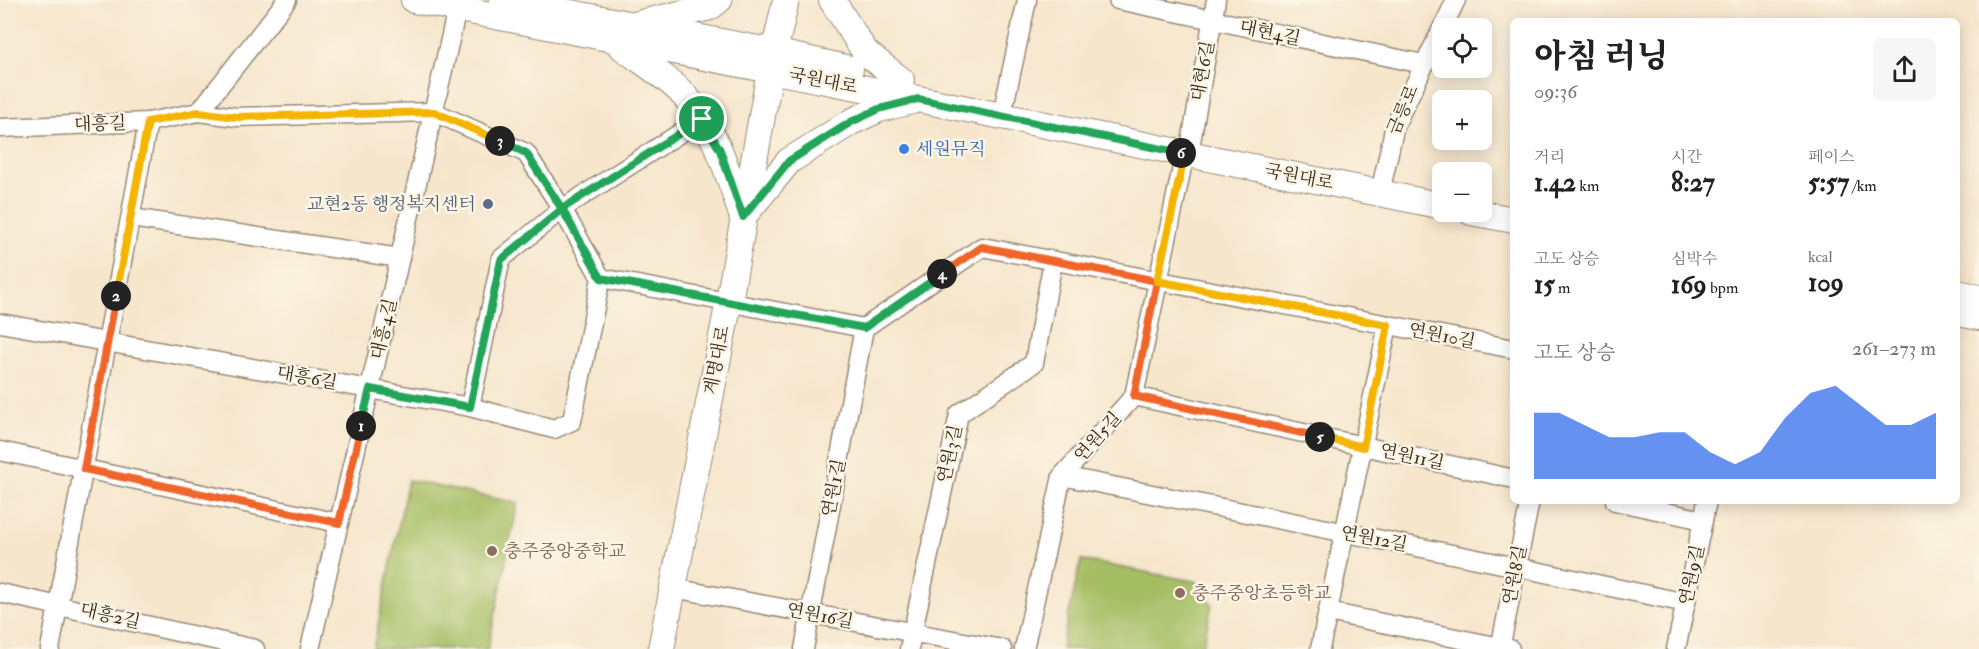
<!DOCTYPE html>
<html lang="ko">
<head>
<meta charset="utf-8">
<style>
  :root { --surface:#fff; --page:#f6f6f6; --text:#222; --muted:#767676; --accent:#2563eb }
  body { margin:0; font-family:"IM FELL Double Pica","Noto Serif KR",serif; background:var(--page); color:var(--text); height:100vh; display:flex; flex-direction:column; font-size:22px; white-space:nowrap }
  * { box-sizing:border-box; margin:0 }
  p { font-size:20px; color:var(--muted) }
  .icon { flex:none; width:33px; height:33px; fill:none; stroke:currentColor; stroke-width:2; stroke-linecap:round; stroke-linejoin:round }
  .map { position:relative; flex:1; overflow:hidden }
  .sheet { position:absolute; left:1510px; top:18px; width:450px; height:486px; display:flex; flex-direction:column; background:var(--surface); border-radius:9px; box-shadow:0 3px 15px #0003 }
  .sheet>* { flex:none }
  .buttons { position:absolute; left:1432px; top:18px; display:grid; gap:12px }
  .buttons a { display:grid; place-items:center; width:60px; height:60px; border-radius:9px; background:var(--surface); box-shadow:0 3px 15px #0003; font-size:30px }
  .pin { position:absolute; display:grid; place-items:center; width:51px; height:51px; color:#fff; margin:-26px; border:3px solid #fff; border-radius:50%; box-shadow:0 2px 6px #0007 }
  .km { position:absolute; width:30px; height:30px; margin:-15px; border-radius:50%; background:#222; color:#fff; font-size:16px; line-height:30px; text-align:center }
  .round { display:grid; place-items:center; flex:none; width:63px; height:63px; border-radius:9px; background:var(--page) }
  .overview { display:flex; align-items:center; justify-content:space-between; height:102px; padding:0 24px }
  h1 { font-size:33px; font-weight:800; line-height:45px }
  .figures { display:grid; grid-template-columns:repeat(3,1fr); gap:9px; height:102px; padding:6px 24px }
  .figures div { display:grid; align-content:center }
  .figures b { font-size:26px; font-weight:800 }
  .figures small { font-size:16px; font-weight:400 }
  .figures p { font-size:16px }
  .chart { height:168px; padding:12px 24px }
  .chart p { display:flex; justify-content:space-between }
  .chart svg { width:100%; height:108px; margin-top:6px; fill:var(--accent); opacity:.7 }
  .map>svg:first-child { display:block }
</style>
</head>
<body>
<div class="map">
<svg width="1979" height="649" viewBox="0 0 1979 649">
  <rect width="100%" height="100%" fill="#fcf5e5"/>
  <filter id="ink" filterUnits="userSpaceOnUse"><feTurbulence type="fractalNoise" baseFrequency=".0167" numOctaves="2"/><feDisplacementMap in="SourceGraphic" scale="12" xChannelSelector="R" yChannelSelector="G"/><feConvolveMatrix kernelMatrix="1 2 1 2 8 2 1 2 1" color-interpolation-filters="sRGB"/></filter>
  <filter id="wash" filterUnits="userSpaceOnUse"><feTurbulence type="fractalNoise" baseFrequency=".008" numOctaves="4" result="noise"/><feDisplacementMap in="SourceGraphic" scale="24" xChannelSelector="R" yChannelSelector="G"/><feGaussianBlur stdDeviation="1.35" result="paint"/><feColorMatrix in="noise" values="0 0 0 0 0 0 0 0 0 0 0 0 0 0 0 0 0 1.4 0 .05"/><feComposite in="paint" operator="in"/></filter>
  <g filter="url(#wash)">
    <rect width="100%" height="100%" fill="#f6e6cc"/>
    <g fill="#a5be63" stroke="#707440" stroke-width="1.5">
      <path d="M408 480 518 503 488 649H373Z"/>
      <path d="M1081 560 1198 582 1212 605 1202 649H1061Z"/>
    </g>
  </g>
  <g filter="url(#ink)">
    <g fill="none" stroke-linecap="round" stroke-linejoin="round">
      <defs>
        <g id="street">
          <path d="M1118 0 1423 64"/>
          <path d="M1005 101 1027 0"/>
          <path d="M199 112 287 0"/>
          <path d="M0 128 148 122 199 112 236 117 434 112 526 153 562 209 601 278"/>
          <path d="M1191 142 1216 0"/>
          <path d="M1380 193 1395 125 1456 0"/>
          <path d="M131 218 400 258"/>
          <path d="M601 278 864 328 982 247 1514 349"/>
          <path d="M0 323 470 407 554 429 572 421 601 278"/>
          <path d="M1134 396 1514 479"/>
          <path d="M470 407 501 259 562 209 702 119"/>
          <path d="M0 451 339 523"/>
          <path d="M1062 476 1517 567 1686 603"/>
          <path d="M1615 501 1703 520"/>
          <path d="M673 588 1002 649"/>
          <path d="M0 593 255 649"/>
          <path d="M1328 612 1510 649"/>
          <path d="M50 649 148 122"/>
          <path d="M310 649 457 9"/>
          <path d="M804 649 864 328"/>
          <path d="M909 649 959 414 1034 363 1053 261"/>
          <path d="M1024 649 1062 476 1134 396 1185 153"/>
          <path d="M1320 649 1388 325"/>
          <path d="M1500 649 1530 501"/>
          <path d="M1676 649 1707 501"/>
        </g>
        <g id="secondary">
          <path d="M414 0 918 99 1443 206"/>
          <path d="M503 0 774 52 850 69"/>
          <path d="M832 0 865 52 901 80"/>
          <path d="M642 23 710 7 719 0"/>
          <path d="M620 45C640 61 665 75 683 94 715 127 728 172 742 215"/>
          <path d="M1471 212 1514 220"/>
          <path d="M745 214 789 161 851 122 879 109 912 101"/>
          <path d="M1958 293 1979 298"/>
          <path d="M1958 313 1979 317"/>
          <path d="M661 649 729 301 770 71 786 0"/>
        </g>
      </defs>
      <use href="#street" stroke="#988875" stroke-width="21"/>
      <use href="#secondary" stroke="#988875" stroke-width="28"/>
      <use href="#street" stroke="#fff" stroke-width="18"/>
      <use href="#secondary" stroke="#fff" stroke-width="26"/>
    </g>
  </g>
  <g fill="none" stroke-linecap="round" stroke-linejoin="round" filter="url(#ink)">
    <defs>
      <path id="split-1" d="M361 426 370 389 470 407 501 260 562 209 702 119"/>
      <path id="split-2" d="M116 296 84 469 339 523 361 426"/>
      <path id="split-3" d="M116 296 148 122 199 112 236 117 434 112 500 141"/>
      <path id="split-4" d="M500 141 526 153 562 209 601 278 864 328 942 274"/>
      <path id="split-5" d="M942 274 982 247 1157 281 1134 396 1320 437"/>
      <path id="split-6" d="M1181 153H1185L1157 281 1388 325 1363 447 1320 437"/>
      <path id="split-7" d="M702 119 720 150 743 217 789 161 851 122 879 109 918 99 1181 153"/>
    </defs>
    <use href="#split-1" stroke="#fff" stroke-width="12"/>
    <use href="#split-2" stroke="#fff" stroke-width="12"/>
    <use href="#split-3" stroke="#fff" stroke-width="12"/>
    <use href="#split-4" stroke="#fff" stroke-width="12"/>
    <use href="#split-5" stroke="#fff" stroke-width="12"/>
    <use href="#split-6" stroke="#fff" stroke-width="12"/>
    <use href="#split-7" stroke="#fff" stroke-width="12"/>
    <use href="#split-1" stroke="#22a559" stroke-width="8"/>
    <use href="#split-2" stroke="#f0652b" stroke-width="8"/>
    <use href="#split-3" stroke="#f5b400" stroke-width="8"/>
    <use href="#split-4" stroke="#22a559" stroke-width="8"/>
    <use href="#split-5" stroke="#f0652b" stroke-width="8"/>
    <use href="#split-6" stroke="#f5b400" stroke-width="8"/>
    <use href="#split-7" stroke="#22a559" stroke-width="8"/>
  </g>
  <circle fill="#3f7fe0" stroke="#fcf5e5" stroke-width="2" cx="904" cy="149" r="6"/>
  <circle fill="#5c6f8a" stroke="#fcf5e5" stroke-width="2" cx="488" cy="204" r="6"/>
  <g fill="#8d6e63" stroke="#fcf5e5" stroke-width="2">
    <circle cx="492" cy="551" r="6"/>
    <circle cx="1180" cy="593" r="6"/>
  </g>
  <g text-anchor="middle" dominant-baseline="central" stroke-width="5" stroke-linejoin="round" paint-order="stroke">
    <g font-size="18" fill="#3b2a1e" stroke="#fcf5e5">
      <text transform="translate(1270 33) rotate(12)">대현4길</text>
      <text transform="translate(1203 71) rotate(-80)">대현6길</text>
      <text transform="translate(823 81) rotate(11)">국원대로</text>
      <text transform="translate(1403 110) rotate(-67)">금릉로</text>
      <text transform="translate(100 124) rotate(-2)">대흥길</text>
      <text transform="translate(1299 177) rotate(11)">국원대로</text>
      <text transform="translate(384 329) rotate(-77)">대흥4길</text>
      <text transform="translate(1442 336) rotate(11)">연원10길</text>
      <text transform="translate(717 360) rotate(-79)">계명대로</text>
      <text transform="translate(307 378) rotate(10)">대흥6길</text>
      <text transform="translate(1098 437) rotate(-48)">연원5길</text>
      <text transform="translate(950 454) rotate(-78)">연원3길</text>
      <text transform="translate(1412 457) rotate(12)">연원11길</text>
      <text transform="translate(834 488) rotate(-79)">연원1길</text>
      <text transform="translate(1374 539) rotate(11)">연원12길</text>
      <text transform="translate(1515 575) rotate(-79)">연원8길</text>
      <text transform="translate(1692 575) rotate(-78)">연원9길</text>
      <text transform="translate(110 616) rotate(13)">대흥2길</text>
      <text transform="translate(820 616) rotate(11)">연원16길</text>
    </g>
    <g font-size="18" fill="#366cbe" stroke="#fcf5e5" text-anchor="start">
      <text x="916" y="149">세원뮤직</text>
    </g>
    <g font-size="18" fill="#4e5e75" stroke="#fcf5e5" text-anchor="end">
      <text x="476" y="204">교현2동 행정복지센터</text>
    </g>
    <g font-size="18" fill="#785e54" stroke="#fcf5e5" text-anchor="start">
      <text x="504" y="551">충주중앙중학교</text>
      <text x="1192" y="593">충주중앙초등학교</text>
    </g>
  </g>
</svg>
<div class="buttons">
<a><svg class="icon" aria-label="locate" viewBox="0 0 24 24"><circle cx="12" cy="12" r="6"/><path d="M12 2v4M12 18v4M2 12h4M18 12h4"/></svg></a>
<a>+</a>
<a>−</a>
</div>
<div class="pin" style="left:702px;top:119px;background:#1e9e55"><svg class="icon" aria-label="arrive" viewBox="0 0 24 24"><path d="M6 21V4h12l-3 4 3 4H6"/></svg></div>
<b class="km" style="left:361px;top:426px">1</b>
<b class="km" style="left:116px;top:296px">2</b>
<b class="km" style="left:500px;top:141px">3</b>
<b class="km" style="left:942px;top:274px">4</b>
<b class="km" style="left:1320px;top:437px">5</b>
<b class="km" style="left:1181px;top:153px">6</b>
<section class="sheet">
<div class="overview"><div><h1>아침 러닝</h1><p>09:36</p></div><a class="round"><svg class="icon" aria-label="share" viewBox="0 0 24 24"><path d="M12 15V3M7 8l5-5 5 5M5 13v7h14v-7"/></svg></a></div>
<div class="figures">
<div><p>거리</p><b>1.42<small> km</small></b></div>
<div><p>시간</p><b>8:27</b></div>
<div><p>페이스</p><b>5:57<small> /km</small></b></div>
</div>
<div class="figures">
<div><p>고도 상승</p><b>15<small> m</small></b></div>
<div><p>심박수</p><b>169<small> bpm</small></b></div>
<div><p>kcal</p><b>109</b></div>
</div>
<div class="chart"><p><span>고도 상승</span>261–273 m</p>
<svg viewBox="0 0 160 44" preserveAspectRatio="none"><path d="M0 44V17L10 17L20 22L30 27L40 27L50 25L60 25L70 33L80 38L90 33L100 19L110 9L120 6L130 14L140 22L150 22L160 17V44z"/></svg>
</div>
</section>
</div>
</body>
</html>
